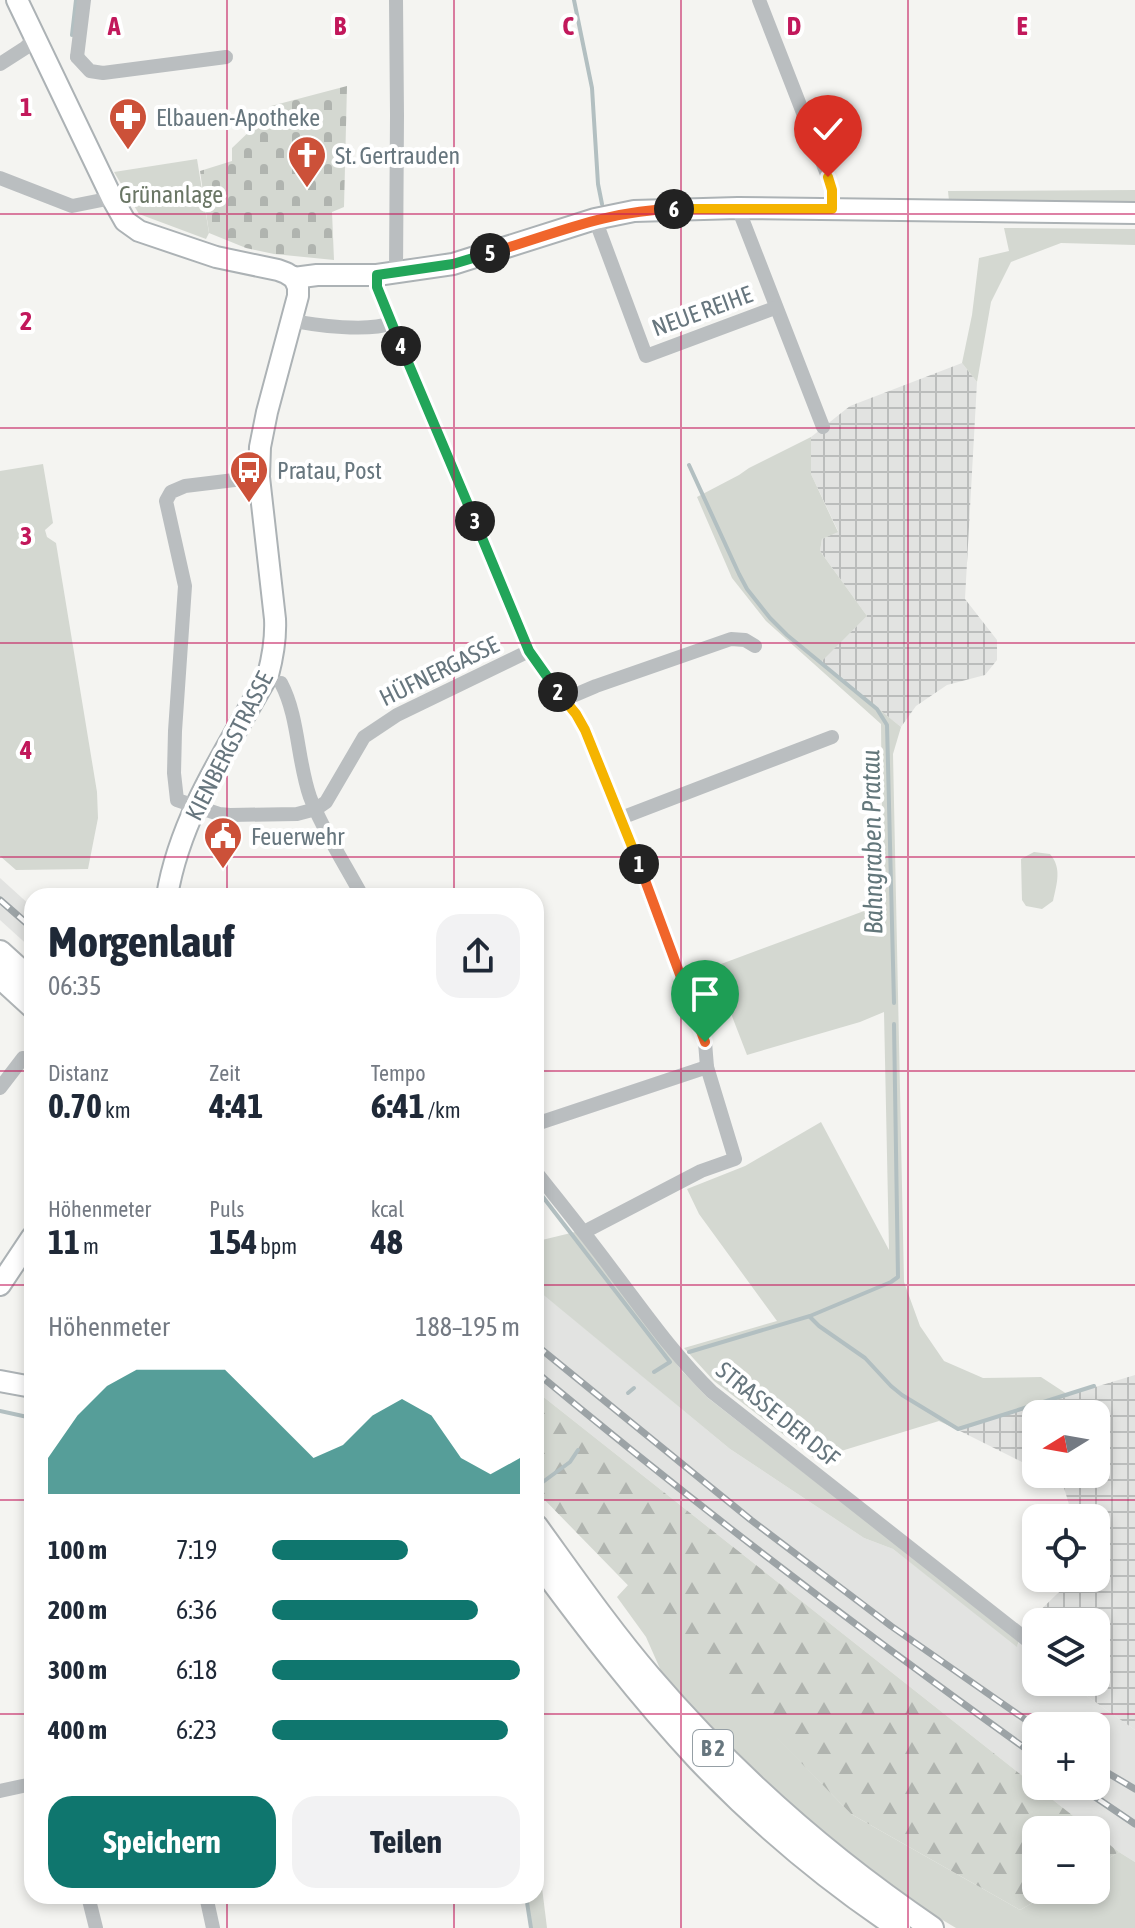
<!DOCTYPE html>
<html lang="de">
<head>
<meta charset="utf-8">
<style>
  :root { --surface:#fff; --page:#f2f2f3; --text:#1f2937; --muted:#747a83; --accent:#0f766e }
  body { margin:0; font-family:"Asap Condensed",sans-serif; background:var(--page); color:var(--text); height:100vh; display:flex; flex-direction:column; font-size:30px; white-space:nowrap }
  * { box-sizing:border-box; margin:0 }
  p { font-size:26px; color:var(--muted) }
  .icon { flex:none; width:44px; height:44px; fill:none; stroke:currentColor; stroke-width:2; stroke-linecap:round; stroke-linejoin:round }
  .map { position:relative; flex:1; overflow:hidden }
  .drawer { position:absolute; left:24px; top:888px; width:520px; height:1016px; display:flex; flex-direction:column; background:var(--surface); border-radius:24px; box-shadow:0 4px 12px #0003 }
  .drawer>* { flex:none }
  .needle { width:52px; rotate:259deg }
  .tools { position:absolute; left:1022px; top:1400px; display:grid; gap:16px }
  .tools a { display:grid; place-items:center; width:88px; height:88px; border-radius:16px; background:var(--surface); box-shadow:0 4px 12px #0003; font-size:40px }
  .pin { position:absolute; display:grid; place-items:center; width:68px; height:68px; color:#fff; margin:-82px -34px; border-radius:50% 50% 50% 0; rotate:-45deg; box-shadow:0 0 8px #0007 }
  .pin .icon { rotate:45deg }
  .km { position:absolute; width:40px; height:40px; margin:-20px; border-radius:50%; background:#222; color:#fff; font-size:22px; line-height:40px; text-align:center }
  .round { display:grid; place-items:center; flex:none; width:84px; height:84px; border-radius:24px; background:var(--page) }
  .overview { display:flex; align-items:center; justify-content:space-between; height:136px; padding:0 24px }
  h1 { font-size:44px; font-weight:700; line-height:60px }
  .stats { display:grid; grid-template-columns:repeat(3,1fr); gap:12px; height:136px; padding:8px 24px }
  .stats div { display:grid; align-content:center }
  .stats b { font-size:34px; font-weight:700 }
  .stats small { font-size:22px; font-weight:400 }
  .stats p { font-size:22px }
  .chart { height:224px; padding:16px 24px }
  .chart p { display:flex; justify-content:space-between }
  .chart svg { width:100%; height:144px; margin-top:8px; fill:var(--accent); opacity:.7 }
  .primary-button { display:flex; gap:16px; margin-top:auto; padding:16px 24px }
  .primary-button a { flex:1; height:92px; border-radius:24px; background:var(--accent); color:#fff; font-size:32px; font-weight:700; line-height:92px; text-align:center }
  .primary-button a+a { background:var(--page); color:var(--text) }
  ul { padding:0 24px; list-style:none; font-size:26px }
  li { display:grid; grid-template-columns:128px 96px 1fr; align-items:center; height:60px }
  li i { height:20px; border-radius:10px; background:var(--accent) }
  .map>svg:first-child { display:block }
</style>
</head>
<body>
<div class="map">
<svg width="1135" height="1928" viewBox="0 0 1135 1928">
  <defs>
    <pattern id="industrial-grid" width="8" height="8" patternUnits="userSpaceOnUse" patternTransform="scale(2)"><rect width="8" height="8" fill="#e2e3e1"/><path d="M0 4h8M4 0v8" fill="none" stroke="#bbbdbc"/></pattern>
    <pattern id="forest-firs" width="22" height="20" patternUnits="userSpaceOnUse" patternTransform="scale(2)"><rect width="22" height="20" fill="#d4d8d1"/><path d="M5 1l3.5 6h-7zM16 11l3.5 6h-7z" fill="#b0b4af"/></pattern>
    <pattern id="cemetery-stones" width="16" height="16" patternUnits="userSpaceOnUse" patternTransform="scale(2)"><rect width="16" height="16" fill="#d4d8d1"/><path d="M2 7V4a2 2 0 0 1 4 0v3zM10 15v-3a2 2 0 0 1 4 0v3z" fill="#b0b4af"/></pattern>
  </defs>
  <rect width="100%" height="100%" fill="#f4f4f1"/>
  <g fill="#e2e3e1" fill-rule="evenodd">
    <path d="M0 878 32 907V949L0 920Z"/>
    <path d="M536 1288 730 1449 864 1538 893 1549 1036 1660V1682H1067L1135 1730V1862L1119 1852 1096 1834V1830H1091L536 1391ZM1036 1726H1096V1786H1036Z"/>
  </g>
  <g fill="url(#industrial-grid)">
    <path d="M962 363 977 382 965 599 997 640V660L985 675 947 685 916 706 901 727 820 662 867 616 820 551 822 539 838 531 811 474V437L850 406Z"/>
    <path d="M1135 1375V1730L1067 1682H1096V1622H1036V1660L1017 1647 1025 1625 1057 1594 1076 1578H1096V1518H1073L1062 1481 1047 1474H1096V1414H1036V1469L956 1429Z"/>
  </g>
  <g fill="#d4d8d1">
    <path d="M197 159 209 233 206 239 139 214 114 172Z"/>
    <path d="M1135 190V206L949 201 948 191Z"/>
    <path d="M1004 228 1135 229V245L1061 243 1011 262 991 302 977 382 962 363 972 315 979 258 1009 251Z"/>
    <path d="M811 437V474L838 532 822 539 820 551 867 616 821 662 901 727 893 754 904 1282 920 1326 944 1361 983 1378 1041 1377 1070 1396 956 1429 939 1421 815 1459 714 1381 684 1348 777 1321 699 1214 687 1189 745 1166 821 1122 889 1250 884 1012 860 1022 747 1055 713 967 883 904 881 724 766 621 732 578 697 497 739 475 749 468Z"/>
    <path d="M43 464 53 523 45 530 47 537 56 543 97 792 98 818 88 869 16 870 0 856V471Z"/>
    <path d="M1034 852 1050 854C1062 868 1057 883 1053 901L1042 909 1026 906 1022 900 1021 859Z"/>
    <path d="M575 1232 682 1371 708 1398 1019 1640 1017 1647 893 1549 864 1538 730 1449 540 1292 536 1288V1244L542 1240Z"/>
    <path d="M629 1584 851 1814 1020 1910 1055 1890H1096V1866L1119 1852 1135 1862V1928H956L914 1903 814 1829 758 1780 665 1680 646 1637 617 1597Z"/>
    <path d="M536 1839 547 1928H530L526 1896H536Z"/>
  </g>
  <g fill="url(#forest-firs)">
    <path d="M536 1391 1091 1830H1036V1890H1055L1020 1910 851 1814 536 1491Z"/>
    <path d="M1096 1834 1119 1852 1096 1866Z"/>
  </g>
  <path fill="url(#cemetery-stones)" d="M347 86 344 207 332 212 334 260 274 254 246 248 209 233 200 171 232 161V148L254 127 271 106Z"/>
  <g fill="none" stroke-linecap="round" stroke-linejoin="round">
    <g stroke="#b2bfc1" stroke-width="4">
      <path d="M574 0 592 88 598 184 602 204"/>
      <path d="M72 35 76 0"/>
      <path d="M689 465 739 574 747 589 770 618 787 635 877 709 887 725 894 1003"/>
      <path d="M536 1188 670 1362 654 1372"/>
      <path d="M810 1317 819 1326 865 1358 891 1386 902 1395 958 1429 1094 1386"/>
      <path d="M689 1352 810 1316 891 1282 898 1277 894 1024"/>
      <path d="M628 1393 634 1388"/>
      <path d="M0 1411 32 1418"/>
      <path d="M536 1487 570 1462 578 1450"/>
      <path d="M526 1896 531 1928"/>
    </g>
    <defs>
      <g id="secondary">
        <path d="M17 0 112 198 125 221 139 231 216 257 278 270 286 273 294 278 317 275H377L453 264 595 219 634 211 738 208 1135 213"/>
        <path d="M167 896C180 816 229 745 268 675 273 656 276 639 275 619L259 477 260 447 267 412 298 296V287L294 278"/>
        <path d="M0 1285 32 1237"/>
        <path d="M0 1381 32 1387"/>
      </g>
      <g id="primary">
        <path d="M0 952 32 981"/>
        <path d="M0 977 32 1006"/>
        <path d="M536 1526C573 1577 609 1629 650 1677 733 1774 827 1857 932 1928"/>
        <path d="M536 1559C587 1628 639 1696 698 1759 758 1822 827 1880 899 1928"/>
      </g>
    </defs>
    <use href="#secondary" stroke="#acb2b5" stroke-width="24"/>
    <use href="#primary" stroke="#aeb3b5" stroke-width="26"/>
    <g stroke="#babec0" stroke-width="14">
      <path d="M396 0 397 115 396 273"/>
      <path d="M759 0 830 182 832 190V209"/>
      <path d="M77 57 90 71 103 73 226 57"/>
      <path d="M77 57 84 0"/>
      <path d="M0 64 25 48 35 38"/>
      <path d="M0 178 72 206 112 198"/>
      <path d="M738 208 823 427"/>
      <path d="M595 219 646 356 775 308"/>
      <path d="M377 275V287L381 297 529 651 552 685 576 714 585 730 621 818 705 1042 707 1067 735 1159 701 1171 584 1232"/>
      <path d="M291 320C315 326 370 332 391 323"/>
      <path d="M259 477 185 486 171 492 166 501 185 586 175 731 174 773 177 800 219 814 230 815 297 814 316 809 326 802 364 737 397 715 529 651"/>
      <path d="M281 683C299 717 297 760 310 797 322 829 346 866 362 896"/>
      <path d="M563 700 596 686 731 639 745 640 755 646"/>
      <path d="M621 818 832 737"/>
      <path d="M0 1088 23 1058"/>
      <path d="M536 1124 707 1067"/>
      <path d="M536 1172C562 1205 588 1237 613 1271 645 1313 674 1355 712 1392L1036 1647"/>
      <path d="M0 1791 32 1784"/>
      <path d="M88 1896 96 1928"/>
      <path d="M206 1896 213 1928"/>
    </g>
    <use href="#secondary" stroke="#fff" stroke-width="20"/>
    <use href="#primary" stroke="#fff" stroke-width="22"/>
    <defs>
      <g id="rail">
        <path d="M0 900 32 928"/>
        <path d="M536 1345 751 1520 891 1626 1036 1727"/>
        <path d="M536 1372C698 1507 865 1634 1036 1756"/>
        <path d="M1096 1766 1135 1789"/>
        <path d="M1079 1786 1135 1824"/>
      </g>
    </defs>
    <use href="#rail" stroke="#9ca3a6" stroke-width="7"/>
    <use href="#rail" stroke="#fff" stroke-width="4" stroke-dasharray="12" stroke-linecap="butt"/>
  </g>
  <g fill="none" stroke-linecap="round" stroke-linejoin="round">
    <defs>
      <path id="split-1" d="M639 864 705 1042"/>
      <path id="split-2" d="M558 692 576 714 585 730 639 864"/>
      <path id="split-3" d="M475 521 529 651 558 692"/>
      <path id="split-4" d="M401 346 475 521"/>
      <path id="split-5" d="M401 346 377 287V275L453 264 490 253"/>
      <path id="split-6" d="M490 253C552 235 608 210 674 209"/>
      <path id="split-7" d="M674 209H832V190L828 177"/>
    </defs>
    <use href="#split-1" stroke="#fff" stroke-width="16"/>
    <use href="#split-2" stroke="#fff" stroke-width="16"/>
    <use href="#split-3" stroke="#fff" stroke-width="16"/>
    <use href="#split-4" stroke="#fff" stroke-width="16"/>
    <use href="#split-5" stroke="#fff" stroke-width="16"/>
    <use href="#split-6" stroke="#fff" stroke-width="16"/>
    <use href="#split-7" stroke="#fff" stroke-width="16"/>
    <use href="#split-1" stroke="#f0652b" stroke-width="10"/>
    <use href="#split-2" stroke="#f5b400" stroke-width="10"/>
    <use href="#split-3" stroke="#22a559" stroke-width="10"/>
    <use href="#split-4" stroke="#22a559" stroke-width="10"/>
    <use href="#split-5" stroke="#22a559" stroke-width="10"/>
    <use href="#split-6" stroke="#f0652b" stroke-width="10"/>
    <use href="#split-7" stroke="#f5b400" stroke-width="10"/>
  </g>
  <path fill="none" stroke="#c2185b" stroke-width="2" stroke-opacity="0.55" d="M227 0V896M454 0V896M681 0V1928M908 0V1928M0 214H1135M0 428H1135M0 643H1135M0 857H1135M0 1071H32M536 1071H1135M0 1285H32M536 1285H1135M0 1500H32M536 1500H1135M0 1714H32M536 1714H1135M227 1896V1928M454 1896V1928"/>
  <defs>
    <symbol id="pharmacy-pin" viewBox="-11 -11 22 30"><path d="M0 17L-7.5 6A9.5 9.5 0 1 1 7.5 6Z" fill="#cc5139" stroke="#fff"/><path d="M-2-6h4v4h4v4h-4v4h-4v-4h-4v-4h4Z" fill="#fff"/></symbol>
    <symbol id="church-pin" viewBox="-11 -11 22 30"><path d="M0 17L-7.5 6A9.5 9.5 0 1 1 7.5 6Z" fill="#cc5139" stroke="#fff"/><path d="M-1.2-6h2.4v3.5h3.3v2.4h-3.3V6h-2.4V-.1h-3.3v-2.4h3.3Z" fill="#fff"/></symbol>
    <symbol id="bus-pin" viewBox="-11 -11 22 30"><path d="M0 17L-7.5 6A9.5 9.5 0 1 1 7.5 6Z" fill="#cc5139" stroke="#fff"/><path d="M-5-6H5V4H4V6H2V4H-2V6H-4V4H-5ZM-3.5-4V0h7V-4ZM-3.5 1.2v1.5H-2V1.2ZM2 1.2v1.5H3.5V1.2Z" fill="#fff"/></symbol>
    <symbol id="civic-pin" viewBox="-11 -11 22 30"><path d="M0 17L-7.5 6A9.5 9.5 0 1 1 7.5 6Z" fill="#cc5139" stroke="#fff"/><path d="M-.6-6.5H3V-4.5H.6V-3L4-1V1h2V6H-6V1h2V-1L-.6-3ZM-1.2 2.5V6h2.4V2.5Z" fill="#fff"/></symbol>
  </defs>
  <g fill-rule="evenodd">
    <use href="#pharmacy-pin" x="106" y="95" width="44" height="60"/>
    <use href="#church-pin" x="285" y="133" width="44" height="60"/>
    <use href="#bus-pin" x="227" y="448" width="44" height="60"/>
    <use href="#civic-pin" x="201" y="814" width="44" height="60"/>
  </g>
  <g text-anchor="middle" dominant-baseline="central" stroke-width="8" stroke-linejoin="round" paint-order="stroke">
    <rect fill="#fff" stroke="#959fa5" stroke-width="2" x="693" y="1730" width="40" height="36" rx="6"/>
    <g font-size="22" font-weight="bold" fill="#67767e">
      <text x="713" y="1748">B 2</text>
    </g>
    <g font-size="24" fill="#67767e" stroke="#fff" text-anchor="start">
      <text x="156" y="117">Elbauen-Apotheke</text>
      <text x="335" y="155">St. Gertrauden</text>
      <text x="277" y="470">Pratau, Post</text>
      <text x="251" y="836">Feuerwehr</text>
    </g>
    <g font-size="24" fill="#6a7665" stroke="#fff">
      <text x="171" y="194">Grünanlage</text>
    </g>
    <g font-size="24" fill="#67767e" stroke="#fff">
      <text transform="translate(702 311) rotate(-20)">NEUE REIHE</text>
      <text transform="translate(439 671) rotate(-26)">HÜFNERGASSE</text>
      <text transform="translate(229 746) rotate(-63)">KIENBERGSTRASSE</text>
      <text transform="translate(778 1414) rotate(39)">STRASSE DER DSF</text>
    </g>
    <g font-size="26" font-style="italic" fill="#63777b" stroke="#fff">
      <text transform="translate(872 842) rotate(-91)">Bahngraben Pratau</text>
    </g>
  </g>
  <g font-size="26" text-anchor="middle" font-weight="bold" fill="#c2185b" stroke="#fff" stroke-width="8" stroke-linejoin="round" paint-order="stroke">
    <text x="114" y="35">A</text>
    <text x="340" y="35">B</text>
    <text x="568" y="35">C</text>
    <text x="794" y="35">D</text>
    <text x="1022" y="35">E</text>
    <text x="26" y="116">1</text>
    <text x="26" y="330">2</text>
    <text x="26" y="545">3</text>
    <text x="26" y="759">4</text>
  </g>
</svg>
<div class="tools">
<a><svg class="needle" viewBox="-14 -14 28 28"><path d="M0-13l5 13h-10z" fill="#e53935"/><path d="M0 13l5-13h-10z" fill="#747a83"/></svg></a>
<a><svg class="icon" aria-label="locate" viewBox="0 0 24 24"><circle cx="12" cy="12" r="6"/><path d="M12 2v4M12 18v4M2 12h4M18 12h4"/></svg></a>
<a><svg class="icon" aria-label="layers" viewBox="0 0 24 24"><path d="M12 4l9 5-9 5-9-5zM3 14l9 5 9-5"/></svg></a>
<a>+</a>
<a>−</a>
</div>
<div class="pin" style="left:705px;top:1042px;background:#1e9e55"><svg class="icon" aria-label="arrive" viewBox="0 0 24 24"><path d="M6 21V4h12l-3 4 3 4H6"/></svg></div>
<div class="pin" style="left:828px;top:177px;background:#d93025"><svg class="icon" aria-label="check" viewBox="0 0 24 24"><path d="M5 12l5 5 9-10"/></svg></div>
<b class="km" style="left:639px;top:864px">1</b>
<b class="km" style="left:558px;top:692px">2</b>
<b class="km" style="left:475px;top:521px">3</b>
<b class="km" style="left:401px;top:346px">4</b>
<b class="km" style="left:490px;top:253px">5</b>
<b class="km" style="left:674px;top:209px">6</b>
<section class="drawer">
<div class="overview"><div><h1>Morgenlauf</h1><p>06:35</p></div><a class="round"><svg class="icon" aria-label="share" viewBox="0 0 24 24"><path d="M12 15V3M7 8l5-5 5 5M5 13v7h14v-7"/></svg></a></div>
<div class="stats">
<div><p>Distanz</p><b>0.70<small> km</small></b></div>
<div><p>Zeit</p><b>4:41</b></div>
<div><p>Tempo</p><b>6:41<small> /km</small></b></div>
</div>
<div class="stats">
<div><p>Höhenmeter</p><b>11<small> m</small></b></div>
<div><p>Puls</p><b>154<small> bpm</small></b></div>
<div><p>kcal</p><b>48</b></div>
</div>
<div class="chart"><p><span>Höhenmeter</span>188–195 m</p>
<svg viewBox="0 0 160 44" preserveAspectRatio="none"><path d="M0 44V33L10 20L20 11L30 6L40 6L50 6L60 6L70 15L80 24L90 33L100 29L110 20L120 15L130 20L140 33L150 38L160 33V44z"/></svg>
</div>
<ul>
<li><b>100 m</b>7:19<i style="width:55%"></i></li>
<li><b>200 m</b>6:36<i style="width:83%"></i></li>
<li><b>300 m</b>6:18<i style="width:100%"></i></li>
<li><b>400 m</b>6:23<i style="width:95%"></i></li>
</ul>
<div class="primary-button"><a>Speichern</a><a>Teilen</a></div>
</section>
</div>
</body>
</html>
